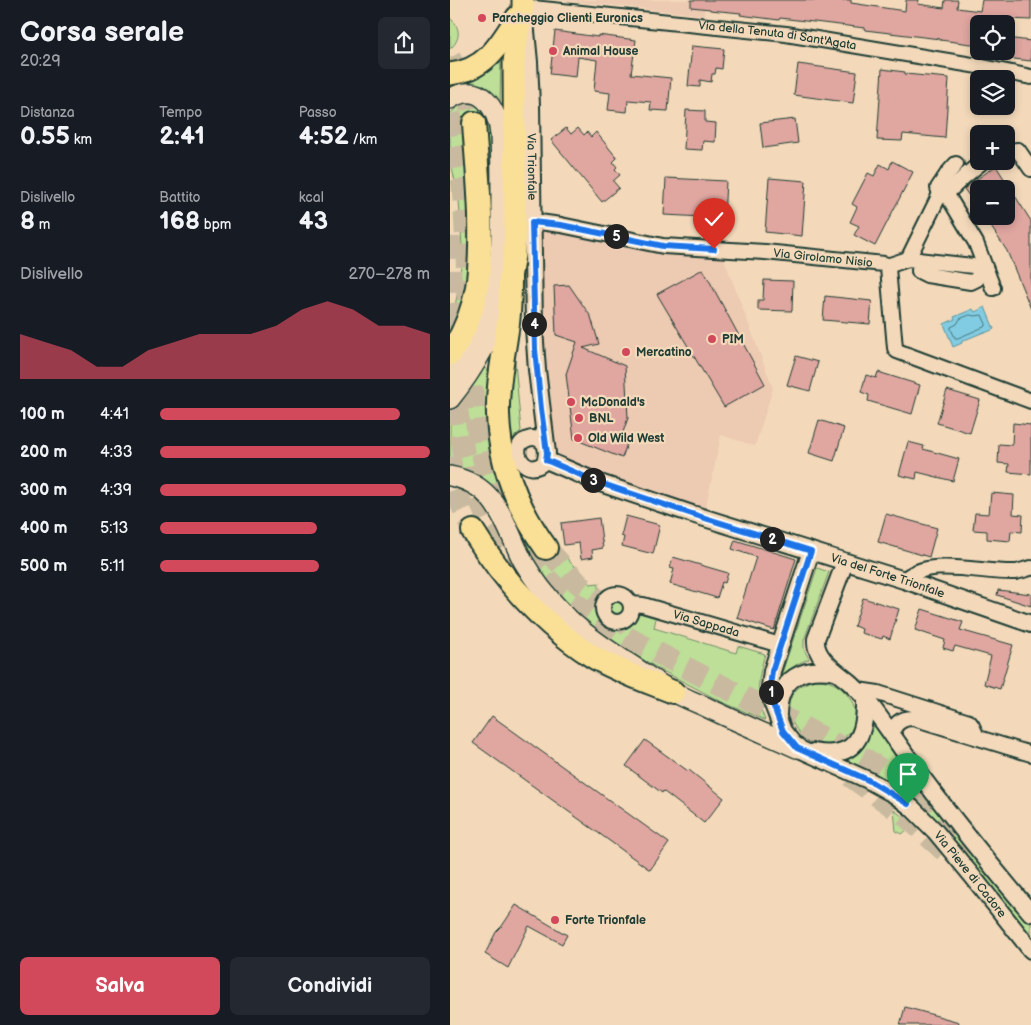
<!DOCTYPE html>
<html lang="it">
<head>
<meta charset="utf-8">
<style>
  :root { --surface:#171b24; --page:#242831; --text:#f1f3f6; --muted:#9ea1a6; --accent:#d1495b }
  body { margin:0; font-family:"Balsamiq Sans",sans-serif; background:var(--page); color:var(--text); height:100vh; display:flex; flex-direction:column; font-size:19px; white-space:nowrap }
  * { box-sizing:border-box; margin:0 }
  p { font-size:16px; color:var(--muted) }
  .icon { flex:none; width:28px; height:28px; fill:none; stroke:currentColor; stroke-width:2; stroke-linecap:round; stroke-linejoin:round }
  .map { position:relative; flex:1; overflow:hidden }
  .panel { display:flex; flex-direction:column; background:var(--surface); width:450px }
  .panel>* { flex:none }
  .tools { position:absolute; left:520px; top:15px; display:grid; gap:10px }
  .tools a { display:grid; place-items:center; width:45px; height:45px; border-radius:8px; background:var(--surface); box-shadow:0 2px 8px #0003; font-size:25px }
  .pin { position:absolute; display:grid; place-items:center; width:42px; height:42px; color:#fff; margin:-51px -21px; border-radius:50% 50% 50% 0; rotate:-45deg; box-shadow:0 0 5px #0007 }
  .pin .icon { rotate:45deg }
  .km { position:absolute; width:25px; height:25px; margin:-12px; border-radius:50%; background:#222; color:#fff; font-size:14px; line-height:25px; text-align:center }
  .round { display:grid; place-items:center; flex:none; width:52px; height:52px; border-radius:8px; background:var(--page) }
  .headline { display:flex; align-items:center; justify-content:space-between; height:85px; padding:0 20px }
  h1 { font-size:28px; font-weight:800; line-height:38px }
  .metrics { display:grid; grid-template-columns:repeat(3,1fr); gap:8px; height:85px; padding:5px 20px }
  .metrics div { display:grid; align-content:center }
  .metrics b { font-size:25px; font-weight:800 }
  .metrics small { font-size:14px; font-weight:400 }
  .metrics p { font-size:14px }
  .chart { height:140px; padding:10px 20px }
  .chart p { display:flex; justify-content:space-between }
  .chart svg { width:100%; height:90px; margin-top:5px; fill:var(--accent); opacity:.7 }
  .action { display:flex; gap:10px; margin-top:auto; padding:10px 20px }
  .action a { flex:1; height:58px; border-radius:8px; background:var(--accent); color:#fff; font-size:20px; font-weight:800; line-height:58px; text-align:center }
  .action a+a { background:var(--page); color:var(--text) }
  ul { padding:0 20px; list-style:none; font-size:16px }
  li { display:grid; grid-template-columns:80px 60px 1fr; align-items:center; height:38px }
  li i { height:12px; border-radius:6px; background:var(--accent) }
  main { display:flex; flex:1; min-height:0 }
  .map>svg:first-child { display:block }
</style>
</head>
<body>
<main>
<section class="panel">
<div class="headline"><div><h1>Corsa serale</h1><p>20:29</p></div><a class="round"><svg class="icon" aria-label="share" viewBox="0 0 24 24"><path d="M12 15V3M7 8l5-5 5 5M5 13v7h14v-7"/></svg></a></div>
<div class="metrics">
<div><p>Distanza</p><b>0.55<small> km</small></b></div>
<div><p>Tempo</p><b>2:41</b></div>
<div><p>Passo</p><b>4:52<small> /km</small></b></div>
</div>
<div class="metrics">
<div><p>Dislivello</p><b>8<small> m</small></b></div>
<div><p>Battito</p><b>168<small> bpm</small></b></div>
<div><p>kcal</p><b>43</b></div>
</div>
<div class="chart"><p><span>Dislivello</span>270–278 m</p>
<svg viewBox="0 0 160 44" preserveAspectRatio="none"><path d="M0 44V22L10 26L20 30L30 38L40 38L50 30L60 26L70 22L80 22L90 22L100 18L110 10L120 6L130 10L140 18L150 18L160 22V44z"/></svg>
</div>
<ul>
<li><b>100 m</b>4:41<i style="width:89%"></i></li>
<li><b>200 m</b>4:33<i style="width:100%"></i></li>
<li><b>300 m</b>4:39<i style="width:91%"></i></li>
<li><b>400 m</b>5:13<i style="width:58%"></i></li>
<li><b>500 m</b>5:11<i style="width:59%"></i></li>
</ul>
<div class="action"><a>Salva</a><a>Condividi</a></div>
</section>
<div class="map">
<svg width="581" height="1025" viewBox="0 0 581 1025">
  <rect width="100%" height="100%" fill="#f3d9ba"/>
  <filter id="ink" filterUnits="userSpaceOnUse"><feTurbulence type="fractalNoise" baseFrequency=".02" numOctaves="2"/><feDisplacementMap in="SourceGraphic" scale="10" xChannelSelector="R" yChannelSelector="G"/><feConvolveMatrix kernelMatrix="1 2 1 2 8 2 1 2 1" color-interpolation-filters="sRGB"/></filter>
  <g filter="url(#ink)">
    <g fill="#edcab2">
      <path d="M111 0H255L254 15Z"/>
      <path d="M86 226 271 255 274 259 323 388 305 446 271 435 255 511 110 460 101 447Z"/>
    </g>
    <g fill="#bddf98" stroke="#6e8e66">
      <path d="M0 18C11 28 11 39 0 49Z"/>
      <path d="M51 54 50 105C40 91 33 88 18 82L30 75Z"/>
      <path d="M14 104C32 103 37 117 41 132L43 210 41 254 24 274 0 338V318L4 311 6 301 10 278 12 247 9 200 0 158V114L7 107Z"/>
      <path d="M63 339 71 431 65 436 61 443 53 430Z"/>
      <path d="M34 367 41 373V440L104 542 120 562 138 580 140 584 149 583C146 601 139 619 161 628 165 630 172 630 176 627 180 625 181 621 183 618 185 616 188 615 190 613L206 618 204 628 286 653 288 646 315 654C308 677 305 697 315 720L272 702 209 669 170 646 147 629 103 591 75 546 24 474 10 468 0 466V412L28 378Z"/>
      <path d="M367 568 379 572 354 640V649L359 659C348 663 340 668 331 676Z"/>
      <circle cx="167" cy="609" r="7"/>
      <path d="M365 680C370 680 375 680 380 682 400 689 415 717 398 734 358 773 307 694 365 680Z"/>
      <path d="M425 726 560 899 581 924V936L506 842 469 802 427 775 394 760C411 750 415 745 423 727Z"/>
      <path d="M444 810 467 828 458 829 452 834 446 831Z"/>
    </g>
    <path fill="#82cce3" stroke="#5a939d" d="M535 307 544 329 535 333 534 332 512 341V343L503 347 494 324 505 319 504 317 523 309 525 312Z"/>
    <g fill="none" stroke-linecap="round" stroke-linejoin="round">
      <path stroke="#47767a" stroke-width="1" d="M520 315 525 316 532 315 536 324V326L508 338H505L501 329V327L507 324 510 319Z"/>
    </g>
    <g fill="#e0a6a0" stroke="#1f3d34">
      <path d="M241 0H401V3L455 11 456 0H469L468 4 494 8 495 0H508L507 8 530 11 532 0H581V20L559 19V24H529V45L490 40V39L415 30V28L330 18 329 20 290 15 291 13 260 10V9L241 7Z"/>
      <path d="M105 31 148 37V35L186 40 181 74 221 78 218 111 200 110 201 102 178 100 177 112 158 110 160 93 144 91 147 60 128 57 126 77 100 74Z"/>
      <path d="M556 38 581 41V61L556 58Z"/>
      <path d="M242 46 274 49 272 69 266 68 265 74H262L261 82 250 80V87L238 86Z"/>
      <path d="M348 64 407 72 403 103 344 95Z"/>
      <path d="M432 69 455 72V74L499 78 495 138 453 134 452 141 427 140Z"/>
      <path d="M236 110 255 111V122L266 123 265 142 253 141 252 150 234 149Z"/>
      <path d="M345 119 348 143 313 148 310 123Z"/>
      <path d="M116 128 121 134 128 128 134 135 137 132 141 137 146 132 167 158 163 162 167 167 165 169 170 175 163 181 169 188 152 202 101 140Z"/>
      <path d="M442 161 463 172 425 246 404 235 409 226 400 222 407 207 402 204 418 173 424 176 430 164 439 169Z"/>
      <path d="M546 166 581 221V309L557 251 534 216H556V189H529V209L514 189 520 184Z"/>
      <path d="M216 178 276 181 274 218 214 215Z"/>
      <path d="M319 178 356 181 352 236 315 232Z"/>
      <path d="M253 269 315 384 274 407 207 294Z"/>
      <path d="M314 280 343 281 342 311 308 310V300H313Z"/>
      <path d="M119 285 141 317 149 344 133 348 175 366 178 418 172 435 179 438 172 458 124 439 116 374 127 342 106 335 104 286Z"/>
      <path d="M375 296 422 301 420 324 373 320Z"/>
      <path d="M346 356 368 362 360 391 337 385Z"/>
      <path d="M428 372 470 385 462 414 418 401 419 395 411 392 416 375 426 378Z"/>
      <path d="M497 390 530 400 520 433 487 423Z"/>
      <path d="M369 420 394 428 384 461 359 453Z"/>
      <path d="M563 423 581 425V474L558 472 559 464 548 463 549 444 562 445Z"/>
      <path d="M458 442 474 446 473 449 509 459 503 481 467 472 466 479 449 475Z"/>
      <path d="M541 493 564 495 563 514 573 515 572 532 561 531 560 541 537 539V531L523 530 525 513 539 514Z"/>
      <path d="M436 514 487 528 479 557 428 542Z"/>
      <path d="M176 516 210 525 203 554 172 546 174 537 171 536Z"/>
      <path d="M149 518 153 548 142 550 143 557 131 559 129 543 114 545 111 523Z"/>
      <path d="M285 540 346 559 324 630 287 618 306 557 282 549Z"/>
      <path d="M223 557 278 573 275 583 272 582 267 598 220 584 224 569 220 568Z"/>
      <path d="M548 590 581 594V606L547 595Z"/>
      <path d="M413 598 449 609 440 639 433 636 432 639 411 633 412 629 404 626Z"/>
      <path d="M472 609 513 622 510 630 563 645 550 689 534 684 541 656 505 646 503 651 493 648 495 640 465 630Z"/>
      <path d="M42 716 219 843 200 870 23 743Z"/>
      <path d="M195 740 238 771 239 770 274 798 254 823 213 791 212 793 176 766Z"/>
      <path d="M66 905 117 935 112 944 79 926 58 968 35 954 46 932 52 926Z"/>
      <path d="M455 1007 509 1022 508 1025H450Z"/>
    </g>
    <g fill="none" stroke-linecap="round" stroke-linejoin="round">
      <g stroke="#c9ba9f" stroke-width="22" stroke-dasharray="22 11" stroke-linecap="butt">
        <path d="M0 58C12 79 19 100 24 123"/>
        <path d="M0 114C16 176 16 240 18 305"/>
        <path d="M0 237 2 376 14 455 26 492 37 518 58 555 84 589"/>
        <path d="M20 354C23 409 28 466 55 514"/>
        <path d="M0 457C3 486 11 505 23 531"/>
        <path d="M96 548 127 582 179 626"/>
        <path d="M76 553C103 593 143 617 184 641L417 760 442 777 461 792 523 848"/>
        <path d="M400 776 457 817 502 858"/>
      </g>
      <defs>
        <g id="minor">
          <path id="s1" d="M73 7 336 34 528 66 581 77"/>
          <path d="M556 151 568 150 581 169"/>
          <path d="M490 194 488 188 498 173 506 164"/>
          <path d="M495 195 515 176 533 161"/>
          <path id="s2" d="M82 221 111 225 213 246 315 252 434 264 437 265 438 268 445 348 447 351 581 401"/>
          <path d="M458 259 523 266 527 268 529 273 527 279 521 282 477 275 469 271 470 260"/>
          <path d="M437 266 458 259 490 194 495 195 499 198 526 243 543 288"/>
          <path d="M96 446C91 440 86 436 78 439 55 446 77 483 96 460"/>
          <path d="M454 580C478 556 534 574 566 572 571 571 576 569 581 568"/>
          <circle cx="167" cy="608" r="14"/>
          <path id="s3" d="M181 604 193 605 330 645"/>
          <path d="M408 690 428 693 519 722 522 726 527 737"/>
          <path d="M442 736C443 724 451 718 463 718L581 754"/>
        </g>
        <g id="tertiary">
          <path id="s4" d="M75 21 79 62 81 105 84 328 87 370 97 453 96 460 147 482 242 514 454 580 581 624"/>
          <path id="s5" d="M361 551 322 671 320 687 322 702 333 731 341 741 347 748 418 780 445 795 462 808 485 831 523 877 581 950"/>
          <path d="M395 562 366 639C364 658 386 671 399 682 405 687 410 693 415 698 435 723 452 750 471 776 506 823 543 868 581 913"/>
          <path d="M328 714C329 678 352 666 386 672"/>
          <path d="M364 752C406 760 416 735 415 699"/>
        </g>
        <g id="secondary">
          <path d="M0 99C29 80 48 108 50 135 51 159 51 183 51 208 51 226 52 243 49 261 43 304 25 342 0 376"/>
          <path d="M0 399C25 368 43 336 54 298"/>
          <path d="M0 476C48 485 54 524 73 561 84 580 97 597 112 612 131 632 152 646 175 661 191 671 206 682 223 692 233 697 244 702 254 706 285 721 316 734 347 748"/>
        </g>
        <g id="primary">
          <path d="M0 74C36 70 50 44 67 17"/>
          <path d="M60 278 64 255 65 230 64 62 67 39 73 7V0"/>
        </g>
        <g id="trunk">
          <path d="M60 278C60 293 60 308 58 323 54 354 47 383 48 414 49 463 68 509 96 548"/>
          <path d="M0 354C31 308 31 268 30 215 29 184 26 153 24 123"/>
          <path d="M23 531C54 581 92 624 142 656 167 671 196 681 223 692"/>
        </g>
      </defs>
      <use href="#minor" stroke="#1f3d34" stroke-width="18"/>
      <use href="#tertiary" stroke="#1f3d34" stroke-width="20"/>
      <use href="#secondary" stroke="#1f3d34" stroke-width="22"/>
      <use href="#primary" stroke="#1f3d34" stroke-width="25"/>
      <use href="#trunk" stroke="#1f3d34" stroke-width="26"/>
      <use href="#minor" stroke="#f3d9ba" stroke-width="14"/>
      <use href="#tertiary" stroke="#f3d9ba" stroke-width="16"/>
      <use href="#secondary" stroke="#f3d9ba" stroke-width="19"/>
      <use href="#primary" stroke="#fadf96" stroke-width="21"/>
      <use href="#trunk" stroke="#fadf96" stroke-width="22"/>
    </g>
  </g>
  <g fill="none" stroke-linecap="round" stroke-linejoin="round" filter="url(#ink)">
    <defs>
      <path id="route" d="M264 249 213 246 111 225 82 222 85 349 91 409 97 453 96 460 147 482 242 514 361 551 322 671 320 687 322 702 333 731 347 748 418 780 458 804"/>
    </defs>
    <use href="#route" stroke="#fff" stroke-width="10"/>
    <use href="#route" stroke="#1a73e8" stroke-width="6"/>
  </g>
  <g fill="#d1495b" stroke="#f3d9ba" stroke-width="2">
    <circle cx="32" cy="18" r="5"/>
    <circle cx="103" cy="51" r="5"/>
    <circle cx="262" cy="339" r="5"/>
    <circle cx="176" cy="352" r="5"/>
    <circle cx="121" cy="402" r="5"/>
    <circle cx="129" cy="418" r="5"/>
    <circle cx="128" cy="438" r="5"/>
    <circle cx="105" cy="920" r="5"/>
  </g>
  <g text-anchor="middle" dominant-baseline="central" stroke-width="4.5" stroke-linejoin="round" paint-order="stroke">
    <g font-size="12" font-weight="bold" fill="#1f3d34" stroke="#f3d9ba" text-anchor="start">
      <text x="42" y="18">Parcheggio Clienti Euronics</text>
      <text x="113" y="51">Animal House</text>
      <text x="272" y="339">PIM</text>
      <text x="186" y="352">Mercatino</text>
      <text x="131" y="402">McDonald's</text>
      <text x="139" y="418">BNL</text>
      <text x="138" y="438">Old Wild West</text>
      <text x="115" y="920">Forte Trionfale</text>
    </g>
    <g font-size="12" fill="#1f3d34" stroke="#f3d9ba">
      <text stroke="none"><textPath href="#s1" startOffset="256">Via della Tenuta di Sant'Agata</textPath></text>
      <text stroke="none"><textPath href="#s4" startOffset="146">Via Trionfale</textPath></text>
      <text stroke="none"><textPath href="#s2" startOffset="294">Via Girolamo Nisio</textPath></text>
      <text stroke="none"><textPath href="#s4" startOffset="801">Via del Forte Trionfale</textPath></text>
      <text stroke="none"><textPath href="#s3" startOffset="78">Via Sappada</textPath></text>
      <text stroke="none"><textPath href="#s5" startOffset="429">Via Pieve di Cadore</textPath></text>
    </g>
  </g>
</svg>
<div class="tools">
<a><svg class="icon" aria-label="locate" viewBox="0 0 24 24"><circle cx="12" cy="12" r="6"/><path d="M12 2v4M12 18v4M2 12h4M18 12h4"/></svg></a>
<a><svg class="icon" aria-label="layers" viewBox="0 0 24 24"><path d="M12 4l9 5-9 5-9-5zM3 14l9 5 9-5"/></svg></a>
<a>+</a>
<a>−</a>
</div>
<div class="pin" style="left:458px;top:804px;background:#1e9e55"><svg class="icon" aria-label="arrive" viewBox="0 0 24 24"><path d="M6 21V4h12l-3 4 3 4H6"/></svg></div>
<div class="pin" style="left:264px;top:249px;background:#d93025"><svg class="icon" aria-label="check" viewBox="0 0 24 24"><path d="M5 12l5 5 9-10"/></svg></div>
<b class="km" style="left:321px;top:692px">1</b>
<b class="km" style="left:322px;top:539px">2</b>
<b class="km" style="left:143px;top:480px">3</b>
<b class="km" style="left:84px;top:324px">4</b>
<b class="km" style="left:166px;top:236px">5</b>
</div>
</main>
</body>
</html>
